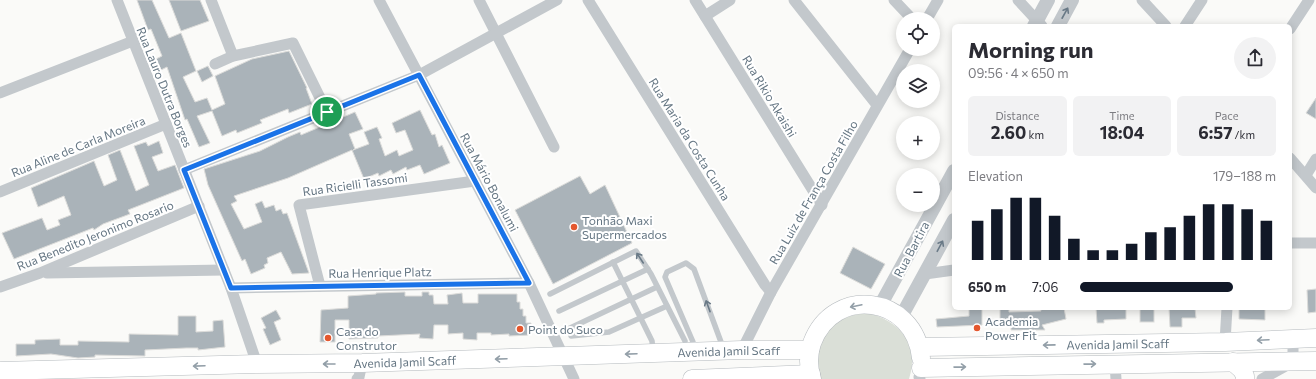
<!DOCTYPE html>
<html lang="en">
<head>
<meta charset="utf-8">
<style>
  :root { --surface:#fff; --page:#f2f2f3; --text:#2b2b33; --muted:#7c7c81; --accent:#111827 }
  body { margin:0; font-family:Commissioner,sans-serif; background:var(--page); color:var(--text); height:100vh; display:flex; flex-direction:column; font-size:15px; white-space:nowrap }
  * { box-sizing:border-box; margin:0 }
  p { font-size:13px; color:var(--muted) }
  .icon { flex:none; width:22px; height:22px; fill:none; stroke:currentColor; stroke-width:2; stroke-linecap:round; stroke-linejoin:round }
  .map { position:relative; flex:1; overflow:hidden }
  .sheet { position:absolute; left:952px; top:24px; width:340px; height:286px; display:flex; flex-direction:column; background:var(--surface); border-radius:6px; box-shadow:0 2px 10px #0003 }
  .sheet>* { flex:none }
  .buttons { position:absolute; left:896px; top:12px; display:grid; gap:8px }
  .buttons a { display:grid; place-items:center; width:44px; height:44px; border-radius:50%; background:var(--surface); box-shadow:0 2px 10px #0003; font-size:20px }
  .pin { position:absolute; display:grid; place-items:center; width:34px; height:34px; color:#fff; margin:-17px; border:2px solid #fff; border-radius:50%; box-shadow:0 1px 4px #0007 }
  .round { display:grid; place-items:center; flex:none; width:42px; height:42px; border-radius:21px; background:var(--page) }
  .overview { display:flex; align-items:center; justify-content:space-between; height:68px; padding:0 16px }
  h1 { font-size:22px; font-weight:700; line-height:30px }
  .metrics { display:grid; grid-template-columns:repeat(3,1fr); gap:6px; height:68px; padding:4px 16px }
  .metrics div { display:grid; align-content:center; border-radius:6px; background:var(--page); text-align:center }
  .metrics b { font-size:17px; font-weight:700 }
  .metrics small { font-size:11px; font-weight:400 }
  .metrics p { font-size:11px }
  .chart { height:112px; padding:8px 16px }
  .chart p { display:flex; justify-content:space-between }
  .chart svg { width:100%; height:72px; margin-top:4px; stroke:var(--accent); stroke-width:6 }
  ul { padding:0 16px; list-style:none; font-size:13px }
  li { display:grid; grid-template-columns:64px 48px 1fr; align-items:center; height:30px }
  li i { height:10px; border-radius:5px; background:var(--accent) }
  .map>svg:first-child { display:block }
</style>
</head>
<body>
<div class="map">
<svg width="1316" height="379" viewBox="0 0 1316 379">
  <rect width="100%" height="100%" fill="#fafaf8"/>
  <path fill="#dadfd7" d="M866 313C898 319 921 344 909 379H815C814 372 811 361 813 354 819 329 842 315 866 313Z"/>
  <g fill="#aab3b9" stroke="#dcdcda">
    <path d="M137 0H152L169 38 181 33 196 71 183 77 195 102 207 98 212 110 225 104 215 76 252 59 289 51 307 88H306L312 104 289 113 288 109 260 120 262 123 237 133 236 130 222 136 212 111 197 116 210 143 199 147 187 119 185 120 167 67 161 70 156 59 162 56 151 29 148 30Z"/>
    <path d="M169 0H200L209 21 181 31Z"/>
    <path d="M208 66 213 76 202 82 197 71Z"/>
    <path d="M1316 98V119L1306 113Z"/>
    <path d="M420 110 432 135 435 134 439 147 442 145 450 163 424 174 420 165 407 170 406 167 393 174 391 170 379 176 378 173 364 179 352 150 288 178 234 196 237 201 231 204 244 229 262 222 255 204 262 201 265 208 274 205 276 211 281 209 283 214 287 213 309 273 292 274 281 252 267 258 268 263 264 265 265 268 251 274 245 259 242 261 208 185 204 169 260 151 288 137 300 132 301 135 355 112 363 129 349 134 355 149 353 150 369 144 364 132 377 127 382 138 379 139 385 156 397 150 399 156 413 150 405 130 396 133 392 123Z"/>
    <path d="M159 141 163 153 152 157 158 171 175 165 184 188 128 210 130 214 103 224 94 230 93 228 14 259 2 233 42 218 47 230 60 225 58 220 71 215 64 196 38 207 31 188 94 161 104 186 117 180 108 155 120 150 136 191 149 185 134 146 146 142 148 146Z"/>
    <path d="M580 176 590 194 605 185 632 243 553 284 515 210Z"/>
    <path d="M853 247 885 264 871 289 840 273Z"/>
    <path d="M1316 289V312L1308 313 1307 290Z"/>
    <path d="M405 292V296H422V292H429V295H433L434 304H448L447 295 462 293 463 303H478V294H517V302H520V309H523V316H526V323H531V335L509 336V334L491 335V333H477V340L463 339V333L448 334V325H434L433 339 419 338 420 334 378 336V338L349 339V320H335V342H320L321 310 348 308V296L376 294V293Z"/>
    <path d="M969 308H982V325L937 327 936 319 969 316Z"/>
    <path d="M1000 308H1009V312L1041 311 1040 308H1064L1066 319 1042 325 1045 330H1011V325H1000Z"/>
    <path d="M1096 308H1126V319L1104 320V323H1097Z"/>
    <rect x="1140" y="308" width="14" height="14"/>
    <path d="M1169 308H1195L1196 318H1182V327H1170Z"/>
    <path d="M1239 308H1265V320L1239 319Z"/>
    <path d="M276 310 281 319 274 322 281 340 270 345 263 329 266 328 261 318Z"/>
    <path d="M178 316H196V332L213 331V321L223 320 225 347 198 350V348H186L145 350V356L95 355V357L78 358 51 354 16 356V344H35V340L60 339V345H78V341L129 342V334L178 335Z"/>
  </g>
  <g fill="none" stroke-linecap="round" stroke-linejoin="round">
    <defs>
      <g id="primary">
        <path id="s1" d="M920 347 1225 342 1316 338"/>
        <path d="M1233 362 1242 370 1245 376V379"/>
        <path d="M921 368 1316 361"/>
        <path id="s2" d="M0 371 257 364 362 363 742 350H810"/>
        <path d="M692 379 811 374"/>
        <path d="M812 379C808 367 808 355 812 343 834 284 915 296 921 358"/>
      </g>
    </defs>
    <use href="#primary" stroke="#b5babe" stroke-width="19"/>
    <g stroke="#c3c8cc" stroke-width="5.5">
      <path d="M613 262 652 341 653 351"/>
      <path d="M550 294 636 251 651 274 685 341"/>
      <path d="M559 311 648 269"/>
      <path d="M568 329 657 287"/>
      <path d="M571 336 609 332 667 306"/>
      <path d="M693 342 665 277 667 272 686 263 694 269 721 342"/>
    </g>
    <g stroke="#c3c8cc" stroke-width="11">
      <path d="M117 0 231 288 257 364"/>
      <path d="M211 0 233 56"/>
      <path d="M379 0 529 283 574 379"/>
      <path d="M479 0 554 147"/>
      <path d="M588 0 765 285 771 292"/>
      <path d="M695 0 822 205"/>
      <path d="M794 0 877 105"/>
      <path d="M894 0 912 19"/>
      <path d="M1018 0 1042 26"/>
      <path d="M1142 0 1166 26"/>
      <path d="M705 16 730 0"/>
      <path d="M927 19 938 0"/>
      <path d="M1185 26 1202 0"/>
      <path d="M1290 29 1309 0"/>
      <path d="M215 64 233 56 293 43 327 112"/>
      <path d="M0 93 133 41"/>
      <path d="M1290 158 1316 188"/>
      <path d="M184 170 419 75 557 0"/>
      <path d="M1306 175 1316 159"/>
      <path d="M0 192 166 124"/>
      <path d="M1290 243H1316"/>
      <path d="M47 273 224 270"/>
      <path d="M925 274 954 270"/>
      <path d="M320 286 299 205 475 181"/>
      <path d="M0 287 40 273 199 206"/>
      <path d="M231 288 529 283"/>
      <path d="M1225 342 1227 308"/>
      <path d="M742 350 771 292 910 49"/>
      <path d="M1115 364 1116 379"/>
      <path d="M919 377 920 379"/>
      <path d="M357 379 359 377 362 363"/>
      <path d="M1262 379 1293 362V339"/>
    </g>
    <g stroke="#c3c8cc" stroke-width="14">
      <path d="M1034 26 1048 0"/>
      <path d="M1058 26 1072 0"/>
      <path d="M880 306 954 171"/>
      <path d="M901 317 954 220"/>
    </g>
    <use href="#primary" stroke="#fff" stroke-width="18"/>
  </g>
  <defs><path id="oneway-shaft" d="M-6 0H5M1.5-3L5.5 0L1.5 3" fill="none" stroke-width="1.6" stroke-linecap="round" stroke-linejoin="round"/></defs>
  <g stroke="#6a7a87">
    <use href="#oneway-shaft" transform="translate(1065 13) rotate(-61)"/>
    <use href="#oneway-shaft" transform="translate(940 246) rotate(-62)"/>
    <use href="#oneway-shaft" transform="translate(640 258) rotate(-123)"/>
    <use href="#oneway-shaft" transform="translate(708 306) rotate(-110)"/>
  </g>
  <g stroke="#939fa8">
    <use href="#oneway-shaft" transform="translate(856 306) rotate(168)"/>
    <use href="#oneway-shaft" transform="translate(1263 340) rotate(177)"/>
    <use href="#oneway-shaft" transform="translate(1049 345) rotate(179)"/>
    <use href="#oneway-shaft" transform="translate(631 354) rotate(178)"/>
    <use href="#oneway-shaft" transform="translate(501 359) rotate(178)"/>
    <use href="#oneway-shaft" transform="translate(329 364) rotate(180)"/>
    <use href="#oneway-shaft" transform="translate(1090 364) rotate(-1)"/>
    <use href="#oneway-shaft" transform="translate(199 366) rotate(178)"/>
    <use href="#oneway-shaft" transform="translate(960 367) rotate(-1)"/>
  </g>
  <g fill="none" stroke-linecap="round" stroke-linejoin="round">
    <defs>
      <path id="route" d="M419 75 529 283 231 288 184 170Z"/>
    </defs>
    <use href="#route" stroke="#fff" stroke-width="8"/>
    <use href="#route" stroke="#1a73e8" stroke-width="5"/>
  </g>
  <g fill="#e4572e" stroke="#fff" stroke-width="1.5">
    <circle cx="574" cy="227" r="4"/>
    <circle cx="977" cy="328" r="4"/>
    <circle cx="520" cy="329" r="4"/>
    <circle cx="328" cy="338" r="4"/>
  </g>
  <g text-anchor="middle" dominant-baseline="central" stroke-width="4" stroke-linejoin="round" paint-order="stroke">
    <g font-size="12" fill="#657683" stroke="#fff">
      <text transform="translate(165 87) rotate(68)">Rua Lauro Dutra Borges</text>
      <text transform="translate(770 96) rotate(59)">Rua Rikio Akaishi</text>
      <text transform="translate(690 139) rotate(58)">Rua Maria da Costa Cunha</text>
      <text transform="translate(78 146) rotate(-22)">Rua Aline de Carla Moreira</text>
      <text transform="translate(490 182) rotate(62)">Rua Mário Bonalumi</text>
      <text transform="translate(355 184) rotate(-8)">Rua Ricielli Tassomi</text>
      <text transform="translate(813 192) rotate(-60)">Rua Luiz de França Costa Filho</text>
      <text transform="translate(95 235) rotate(-22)">Rua Benedito Jeronimo Rosario</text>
      <text transform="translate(911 249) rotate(-62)">Rua Bartira</text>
      <text transform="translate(380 272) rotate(-1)">Rua Henrique Platz</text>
      <text stroke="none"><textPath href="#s1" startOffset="198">Avenida Jamil Scaff</textPath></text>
      <text stroke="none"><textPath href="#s2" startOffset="729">Avenida Jamil Scaff</textPath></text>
      <text stroke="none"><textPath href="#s2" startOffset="405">Avenida Jamil Scaff</textPath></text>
    </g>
    <g font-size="12" fill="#657683" stroke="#fff" text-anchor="start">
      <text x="582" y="220">Tonhão Maxi<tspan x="582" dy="14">Supermercados</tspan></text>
      <text x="985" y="321">Academia<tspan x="985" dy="14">Power Fit</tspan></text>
      <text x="528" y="329">Point do Suco</text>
      <text x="336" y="331">Casa do<tspan x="336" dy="14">Construtor</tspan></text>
    </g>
  </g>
</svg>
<div class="buttons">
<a><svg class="icon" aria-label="locate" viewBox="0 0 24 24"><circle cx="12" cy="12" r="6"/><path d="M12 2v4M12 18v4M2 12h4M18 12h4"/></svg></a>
<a><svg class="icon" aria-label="layers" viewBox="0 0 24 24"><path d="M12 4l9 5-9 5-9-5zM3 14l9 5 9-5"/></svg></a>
<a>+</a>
<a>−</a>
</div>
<div class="pin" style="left:327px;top:112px;background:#1e9e55"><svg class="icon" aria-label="arrive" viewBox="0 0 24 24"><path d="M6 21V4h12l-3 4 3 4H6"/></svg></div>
<section class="sheet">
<div class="overview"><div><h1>Morning run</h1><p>09:56 · 4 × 650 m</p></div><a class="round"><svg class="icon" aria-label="share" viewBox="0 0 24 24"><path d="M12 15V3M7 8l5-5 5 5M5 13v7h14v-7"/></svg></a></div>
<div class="metrics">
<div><p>Distance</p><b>2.60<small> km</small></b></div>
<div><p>Time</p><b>18:04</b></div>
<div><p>Pace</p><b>6:57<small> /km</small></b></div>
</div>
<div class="chart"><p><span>Elevation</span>179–188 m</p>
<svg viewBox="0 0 160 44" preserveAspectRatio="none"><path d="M5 44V20M15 44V13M25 44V6M35 44V6M45 44V17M55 44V31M65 44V38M75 44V38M85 44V34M95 44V27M105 44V24M115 44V17M125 44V10M135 44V10M145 44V13M155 44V20"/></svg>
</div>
<ul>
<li><b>650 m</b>7:06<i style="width:78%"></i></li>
</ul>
</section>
</div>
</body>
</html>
